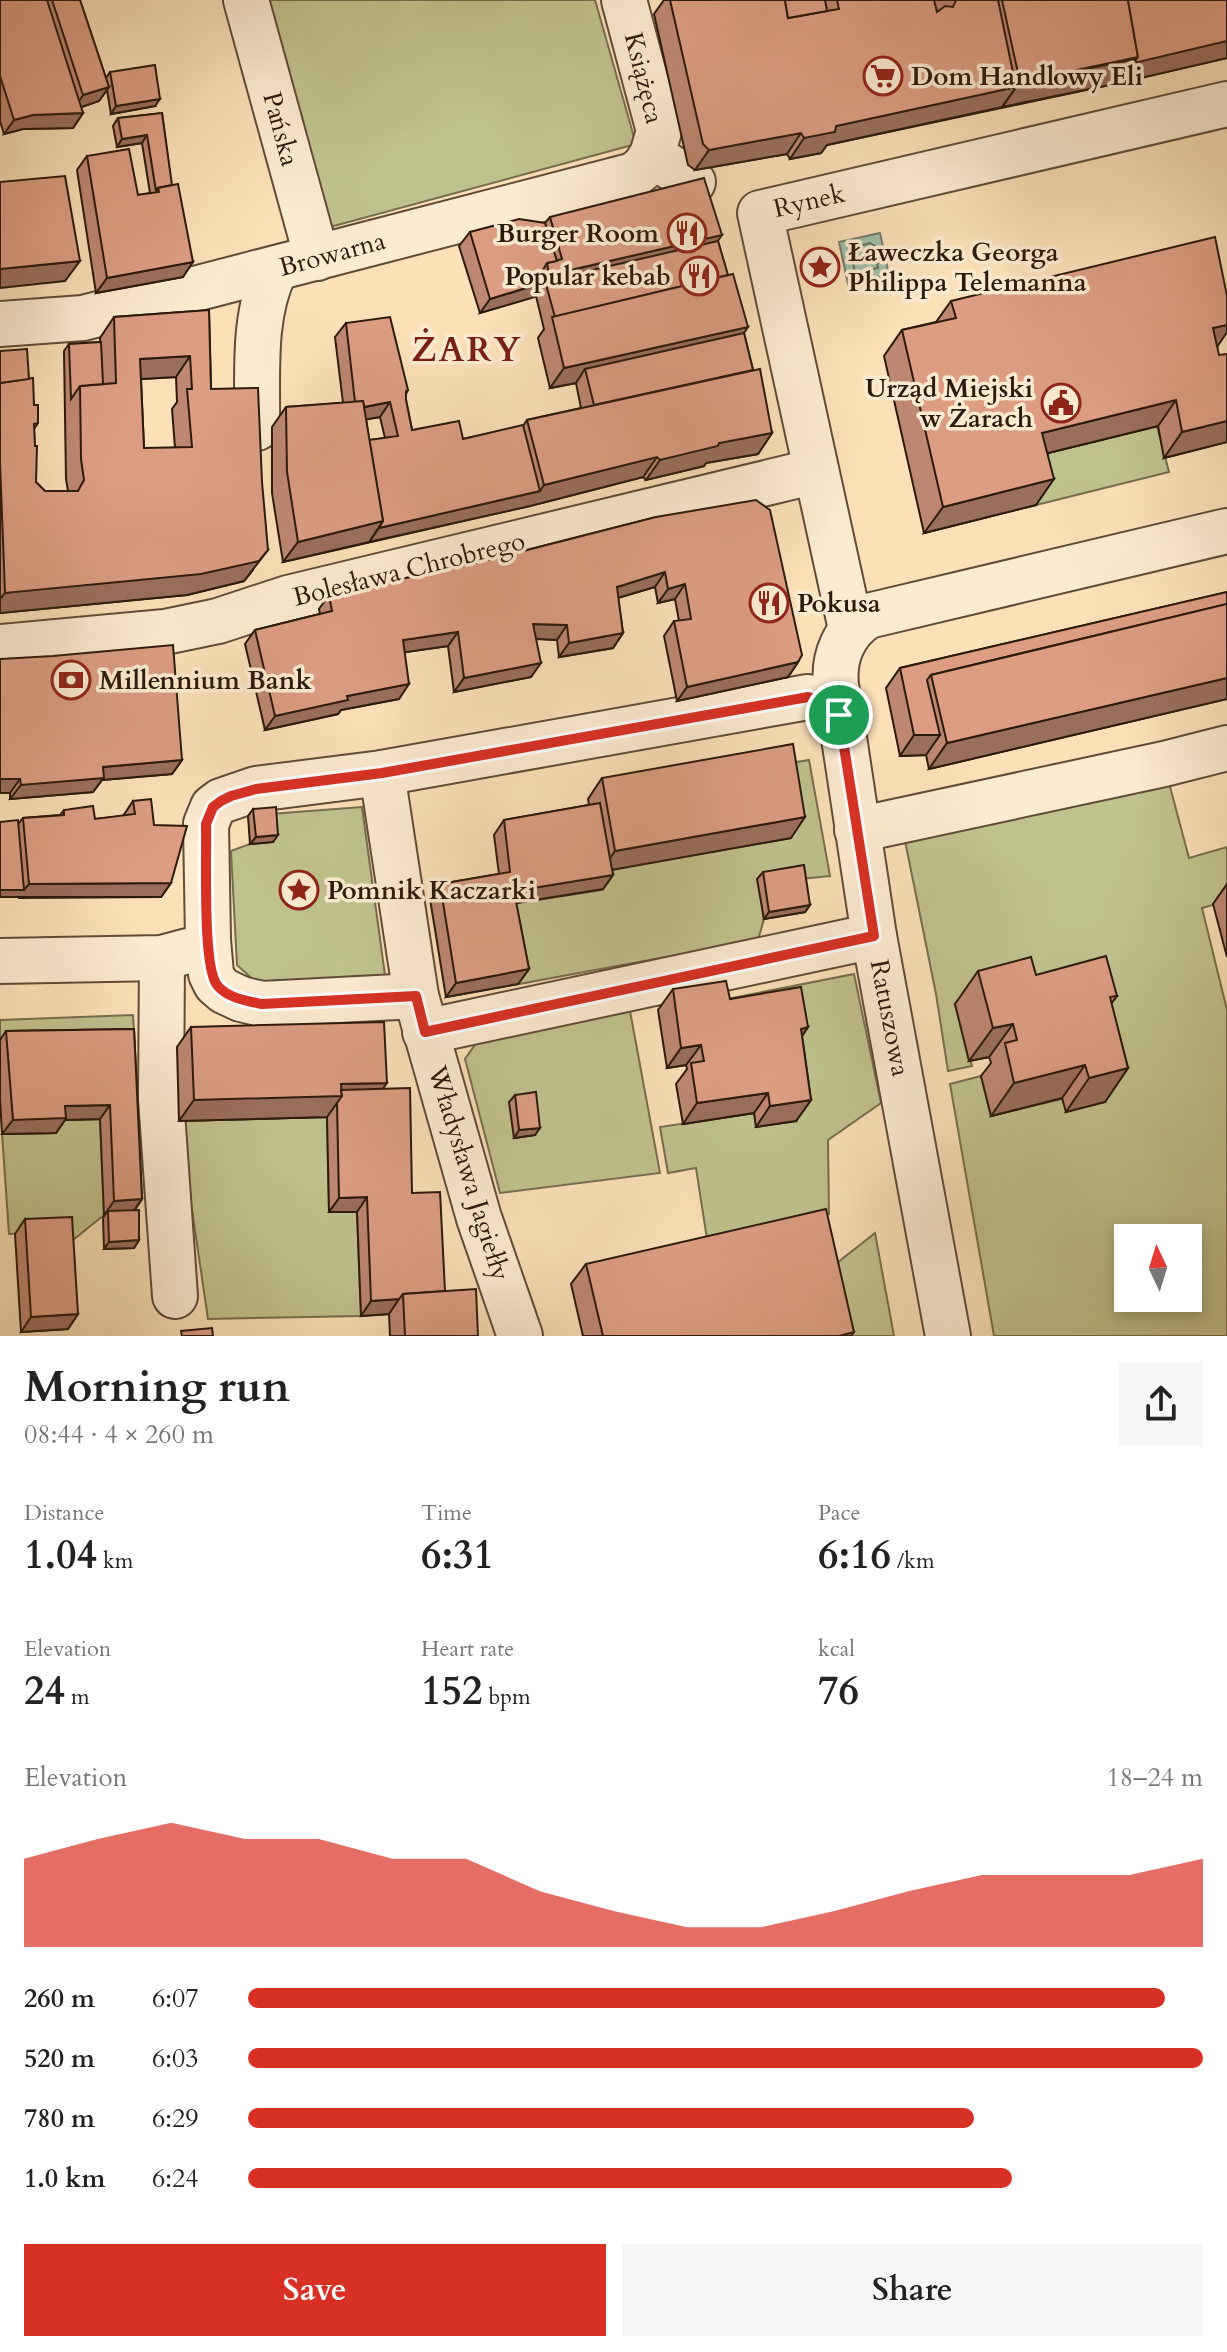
<!DOCTYPE html>
<html lang="en">
<head>
<meta charset="utf-8">
<style>
  :root { --surface:#fff; --page:#f6f6f6; --text:#222; --muted:#767676; --accent:#d93025 }
  body { margin:0; font-family:Cardo,serif; background:var(--page); color:var(--text); height:100vh; display:flex; flex-direction:column; font-size:30px; white-space:nowrap }
  * { box-sizing:border-box; margin:0 }
  p { font-size:26px; color:var(--muted) }
  .icon { flex:none; width:44px; height:44px; fill:none; stroke:currentColor; stroke-width:2; stroke-linecap:round; stroke-linejoin:round }
  .map { position:relative; height:1336px; overflow:hidden }
  .side { display:flex; flex-direction:column; background:var(--surface); flex:1 }
  .side>* { flex:none }
  .needle { width:52px; rotate:356deg }
  .fabs { position:absolute; left:1114px; top:1224px; display:grid; gap:16px }
  .fabs a { display:grid; place-items:center; width:88px; height:88px; border-radius:0px; background:var(--surface); box-shadow:0 4px 12px #0003; font-size:40px }
  .pin { position:absolute; display:grid; place-items:center; width:68px; height:68px; color:#fff; margin:-34px; border:4px solid #fff; border-radius:50%; box-shadow:0 2px 8px #0007 }
  .round { display:grid; place-items:center; flex:none; width:84px; height:84px; border-radius:0px; background:var(--page) }
  .summary { display:flex; align-items:center; justify-content:space-between; height:136px; padding:0 24px }
  h1 { font-size:44px; font-weight:800; line-height:60px }
  .figures { display:grid; grid-template-columns:repeat(3,1fr); gap:12px; height:136px; padding:8px 24px }
  .figures div { display:grid; align-content:center }
  .figures b { font-size:40px; font-weight:800 }
  .figures small { font-size:22px; font-weight:400 }
  .figures p { font-size:22px }
  .chart { height:224px; padding:16px 24px }
  .chart p { display:flex; justify-content:space-between }
  .chart svg { width:100%; height:144px; margin-top:8px; fill:var(--accent); opacity:.7 }
  .action { display:flex; gap:16px; margin-top:auto; padding:16px 24px }
  .action a { flex:1; height:92px; border-radius:0px; background:var(--accent); color:#fff; font-size:32px; font-weight:800; line-height:92px; text-align:center }
  .action a+a { background:var(--page); color:var(--text) }
  ul { padding:0 24px; list-style:none; font-size:26px }
  li { display:grid; grid-template-columns:128px 96px 1fr; align-items:center; height:60px }
  li i { height:20px; border-radius:10px; background:var(--accent) }
  .map>svg:first-child { display:block }
</style>
</head>
<body>
<div class="map">
<svg width="1227" height="1336" viewBox="0 0 1227 1336">
  <rect width="100%" height="100%" fill="#fbe0b8"/>
  <filter id="stains"><feTurbulence type="fractalNoise" baseFrequency=".0025" numOctaves="4"/><feColorMatrix values="0 0 0 0 .2 0 0 0 0 .09 0 0 0 0 .02 0 0 0 .5 -.17"/></filter>
  <radialGradient id="worn" r=".72"><stop offset=".6" stop-color="#630" stop-opacity="0"/><stop offset="1" stop-color="#630" stop-opacity=".3"/></radialGradient>
  <g fill="#c0c28e" stroke="#766e4d" stroke-width="2" fill-rule="evenodd">
    <path d="M265 0H595L636 144 330 227Z"/>
    <path d="M1157 426 1169 472 1036 505 1024 459Z"/>
    <path d="M809 760 830 876 800 879H758L764 919 758 940 519 984 504 905 603 890 600 872 779 765Z"/>
    <path d="M1164 764 1189 858 1227 847V901L1202 908 1227 1010V1336H994L950 1084 981 1076 991 1116 1062 1099 1104 1102 955 1005 972 1066 948 1071 936 994 901 821ZM1128 1238H1188V1298H1128Z"/>
    <path d="M362 807 385 975 256 982 237 965 231 851 250 844 270 814Z"/>
    <path d="M854 974 881 1103 828 1140 829 1214 707 1239 696 1168 668 1173 660 1127 754 1113 796 1121 712 1002Z"/>
    <path d="M630 1011 660 1173 500 1193 465 1059 477 1042Z"/>
    <path d="M133 1015 134 1032 0 1037V1020Z"/>
    <path d="M327 1117 329 1212H357L361 1316 208 1319 179 1121Z"/>
    <path d="M100 1119 104 1215 63 1248 61 1231 9 1234 2 1134 55 1133V1120Z"/>
    <path d="M875 1233 894 1336H850L837 1263Z"/>
  </g>
  <path fill="#a0beaa" stroke="#727c6b" stroke-width="2" d="M880 233 889 275 848 284 839 242Z"/>
  <g fill="none" stroke-linecap="round" stroke-linejoin="round">
    <path stroke="#666c5b" stroke-width="2" d="M870 243 875 246 878 268 855 273 850 249Z"/>
    <defs>
      <g id="minor">
        <path d="M246 0 317 258"/>
        <path d="M652 155 693 182"/>
        <path d="M0 324 83 318 634 175 644 167 652 155 659 131 624 0"/>
        <path d="M257 428C258 376 252 317 275 270"/>
        <path d="M851 629 760 213 1227 104"/>
        <path d="M0 647 165 632 218 621 288 598 816 471"/>
        <path d="M382 773 416 996 479 1218 520 1336"/>
        <path d="M857 830 1164 764 1227 748"/>
        <path d="M162 958 161 1099 175 1296"/>
        <path d="M0 961 162 958 188 951"/>
        <path d="M416 996 262 1004 241 999 224 991 216 984 211 974 208 940 206 824 213 807 221 801 256 789 382 773 808 697 824 701 839 715"/>
        <path d="M425 1032 874 936"/>
        <path d="M948 1336 874 936 836 685C833 657 844 631 868 616L1227 531"/>
      </g>
    </defs>
    <use href="#minor" stroke="#604c37" stroke-width="48"/>
    <use href="#minor" stroke="#fcebd1" stroke-width="44"/>
  </g>
  <g fill="#bd8771" stroke="#2c1a0c" stroke-width="2" fill-rule="evenodd">
    <path d="M0 0H80L106 78 110 72 155 106 111 114 107 90 99 101 81 107 83 113 73 128 23 129 4 134 0 121Z"/>
    <path d="M664 0H1227V58L1119 83 827 145 821 153 790 159 787 154 695 170 688 165 654 14Z"/>
    <path d="M162 113 183 277 96 293 77 170 87 156 138 195 150 193 142 143 117 147 113 126 118 118Z"/>
    <path d="M550 217 718 241 744 333 753 370 772 433 758 454 706 463 704 466 646 480 643 477 530 506 283 562 272 493V427L286 407 343 403 335 337 346 323 408 390 406 394V400L412 430 463 439 523 426 527 420 581 408 576 383 550 388 538 338 544 329 536 296 480 313 459 246 470 232 545 223ZM380 417 385 438 369 440 366 419Z"/>
    <path d="M1227 296V332L1217 346 1227 442 1164 458 1158 426 1048 453 1036 505 924 533 884 356 902 330 936 322 951 301Z"/>
    <path d="M209 310 211 389 253 570 244 581 187 595 0 613V351L29 379 38 423 34 429 36 482 45 491H68L66 479 64 351 69 344 100 342V338L114 317ZM176 377 177 402 172 409 175 448H144L141 379Z"/>
    <path d="M656 517 798 662 788 677 677 701 664 636 674 621H679L675 599 658 603 655 587 618 598 623 633 613 648 559 657 557 640 536 639 531 677 454 692 448 646 405 652 399 699 341 710 338 714 265 730 245 644 255 630 320 614 319 609 329 595 492 559Z"/>
    <path d="M1227 592V699L929 769 926 755 900 756 886 688 900 668Z"/>
    <path d="M0 659 182 760 172 774 102 780 93 792 10 799V793H0Z"/>
    <path d="M602 778 791 838 612 869 613 875 603 889 516 903 529 969 518 984 446 997 430 899 440 884 499 874 494 835 504 820 589 805 588 799Z"/>
    <path d="M133 801 154 825 171 883 161 897 19 898 18 824 23 818 60 815 64 810 95 819 123 816Z"/>
    <path d="M253 809 273 842 250 844 248 816Z"/>
    <path d="M763 872 810 905 805 912 764 919 757 879Z"/>
    <path d="M1227 884V957L1213 904Z"/>
    <path d="M978 971 1036 975 1117 996 1111 1004 1128 1068 1105 1102 1066 1112 1062 1098 991 1116 981 1076 991 1063 989 1057 969 1061 955 1004Z"/>
    <path d="M673 989 730 999 808 1027 802 1036 811 1100 796 1121 756 1127 754 1113 683 1124 676 1084 687 1069 686 1065 667 1068 658 1010Z"/>
    <path d="M191 1027 383 1089 412 1193 445 1291 478 1336H390L389 1314 361 1316 357 1212H329L327 1117 179 1121 177 1047Z"/>
    <path d="M134 1029 142 1199 135 1210 139 1240 134 1248 104 1249 103 1218 105 1215H104L100 1119 65 1120 56 1133 2 1134 0 1099V1040L6 1031Z"/>
    <path d="M515 1095 535 1135 514 1138 509 1102Z"/>
    <path d="M25 1219 78 1314 68 1329 21 1332 15 1234Z"/>
    <path d="M586 1264 854 1332 851 1336H583L571 1284Z"/>
  </g>
  <g fill="#9a6e5c" stroke="#2c1a0c" stroke-width="2">
    <path d="M1227 41V58L1119 83 1002 107 1020 82Z"/>
    <path d="M109 87 99 101 73 110 83 95Z"/>
    <path d="M1016 87 1002 107 827 145 821 153 790 159 804 138 836 126Z"/>
    <path d="M160 99 155 106 111 114 116 106Z"/>
    <path d="M83 113 73 128 23 129 4 134 14 120 33 115Z"/>
    <path d="M801 133 787 154 695 170 709 150Z"/>
    <path d="M147 135 142 143 117 147 122 139Z"/>
    <path d="M722 235 708 255 545 282 535 297 480 313 490 299 544 283 549 275Z"/>
    <path d="M80 261 65 281 0 288V269Z"/>
    <path d="M193 262 183 277 96 293 107 278Z"/>
    <path d="M1227 325V332L1215 350 1213 328Z"/>
    <path d="M748 327 734 348 585 369 576 383 550 388 564 368Z"/>
    <path d="M190 356 176 377 126 380 140 359Z"/>
    <path d="M1176 400 1158 426 1024 459 1042 433Z"/>
    <path d="M390 402 380 417 346 423 356 409Z"/>
    <path d="M1227 421V442L1164 458 1182 432Z"/>
    <path d="M772 433 758 454 706 463 704 466 646 480 660 460 719 443Z"/>
    <path d="M657 457 643 477 530 506 369 542 379 528 540 491 544 485Z"/>
    <path d="M1054 479 1036 505 924 533 943 507Z"/>
    <path d="M383 521 369 542 283 562 298 542Z"/>
    <path d="M268 550 244 581 187 595 0 613V599L5 593Z"/>
    <path d="M665 572 655 587 607 601 617 587Z"/>
    <path d="M685 584 675 599 658 603 668 589Z"/>
    <path d="M533 624 567 625 557 640 523 638Z"/>
    <path d="M458 632 448 646 393 654 403 640Z"/>
    <path d="M623 633 613 648 559 657 569 643Z"/>
    <path d="M798 662 788 677 677 701 687 687Z"/>
    <path d="M541 663 531 677 454 692 464 678Z"/>
    <path d="M1227 678V699L929 769 947 743Z"/>
    <path d="M409 684 399 699 341 710 338 714 265 730 275 716 347 696Z"/>
    <path d="M914 735H940L926 755 900 756Z"/>
    <path d="M182 760 172 774 102 780 93 792 10 799 21 785 103 767Z"/>
    <path d="M0 779H20L10 793H0Z"/>
    <path d="M805 817 791 838 600 872 615 851Z"/>
    <path d="M278 835 273 842 250 844 256 837Z"/>
    <path d="M613 875 603 889 504 905 514 891Z"/>
    <path d="M171 883 161 897H0V890H24L29 884Z"/>
    <path d="M810 905 805 912 764 919 769 912Z"/>
    <path d="M529 969 518 984 446 997 456 983Z"/>
    <path d="M1013 1024 989 1057 969 1061 993 1028Z"/>
    <path d="M808 1027 794 1048 801 1029Z"/>
    <path d="M701 1045 686 1065 667 1068 681 1048Z"/>
    <path d="M1085 1065 1062 1098 991 1116 1014 1083Z"/>
    <path d="M1128 1068 1105 1102 1066 1112 1089 1078Z"/>
    <path d="M387 1083 372 1104 337 1103 327 1117 179 1121 194 1100 341 1084Z"/>
    <path d="M768 1093 754 1113 683 1124 697 1103Z"/>
    <path d="M811 1100 796 1121 756 1127 770 1106Z"/>
    <path d="M110 1105 100 1119 65 1120 56 1133 2 1134 13 1120 65 1106Z"/>
    <path d="M540 1128 535 1135 514 1138 519 1130Z"/>
    <path d="M367 1197 357 1212H329L339 1198Z"/>
    <path d="M142 1199 132 1213 108 1211 104 1215 114 1201Z"/>
    <path d="M139 1240 134 1248 104 1249 109 1242Z"/>
    <path d="M399 1299 389 1314 361 1316 371 1301Z"/>
    <path d="M78 1314 68 1329 21 1332 31 1317Z"/>
  </g>
  <g fill="#dc9d83" stroke="#2c1a0c" stroke-width="2" fill-rule="evenodd">
    <path d="M0 0H47L83 113 33 115 14 120 0 76Z"/>
    <path d="M52 0H80L109 87 83 95Z"/>
    <path d="M670 0H785L788 18 839 9 837 0H934L937 12 945 6 953 7 956 0H998L1016 87 836 126 835 132 804 138 801 133 709 150 703 144Z"/>
    <path d="M785 0H825L827 11 788 18Z"/>
    <path d="M1002 0H1128L1138 57 1020 82Z"/>
    <path d="M1128 0H1227V41L1134 63 1138 57Z"/>
    <path d="M155 65 160 99 116 106 110 72Z"/>
    <path d="M162 113 172 185 158 188 156 191 147 135 122 139 118 118Z"/>
    <path d="M129 149 138 195 159 192 158 188 178 184 193 262 107 278 87 156Z"/>
    <path d="M65 176 80 261 0 269V182Z"/>
    <path d="M704 178 722 235 549 275 547 263 562 259 550 217Z"/>
    <path d="M519 219 545 223 557 261 547 263 543 270 545 282 490 299 470 232Z"/>
    <path d="M1215 237 1227 296V325L1213 328 1219 355 1227 354V421L1182 432 1176 400 1042 433 1054 479 943 507 902 330 956 318 951 301Z"/>
    <path d="M718 241 728 275 555 317 545 281Z"/>
    <path d="M733 274 748 327 564 368 552 317Z"/>
    <path d="M209 310 211 389 258 388 262 482 268 550 259 561 201 574 5 593 0 463V383L33 378 34 405H38V423L34 424 35 446H37L36 482 45 491H78L84 480 81 459 80 386 116 383 114 317ZM190 356 192 389H187L192 447 144 448 140 359Z"/>
    <path d="M390 317 408 390 406 391V400L412 430 459 421 463 439 523 425 540 491 379 528 383 521 369 440 398 436 390 402 364 407 363 401 355 402 346 323Z"/>
    <path d="M744 333 753 370 594 405 585 369Z"/>
    <path d="M101 342 103 384 80 386 71 399 69 344Z"/>
    <path d="M27 349 29 379 0 383V351Z"/>
    <path d="M760 369 772 433 719 443 718 446 660 460 657 457 544 485 527 420Z"/>
    <path d="M363 401 383 521 298 542 287 472 286 407Z"/>
    <path d="M756 500 770 510 802 655 798 662 687 687 674 621 691 619 685 584 668 589 665 572 617 587 623 633 569 643 567 625 533 624 541 663 464 678 458 632 403 640 409 684 347 696 348 700 275 716 255 630 332 611 329 595 492 559 656 517Z"/>
    <path d="M1227 592V604L931 675 927 680 940 735H914L900 668Z"/>
    <path d="M1227 604V678L947 743 931 675Z"/>
    <path d="M173 645 182 760 103 767 104 778 21 785 20 779H0V659L53 656Z"/>
    <path d="M793 744 805 817 615 851 602 778Z"/>
    <path d="M151 799 154 825 187 826 171 883 29 884 23 818 64 815V810L93 806 95 819 135 814 133 801Z"/>
    <path d="M600 803 613 875 514 891 529 969 456 983 440 884 510 872 504 820Z"/>
    <path d="M276 807 278 835 256 837 253 809Z"/>
    <path d="M18 820 24 890H0V822Z"/>
    <path d="M804 865 810 905 769 912 763 872Z"/>
    <path d="M1106 956 1117 996 1110 997 1128 1068 1089 1078 1085 1065 1014 1083 1005 1043 1017 1040 1013 1024 993 1028 978 971 1031 957 1036 975Z"/>
    <path d="M726 981 730 999 801 987 808 1027 801 1029 811 1100 770 1106 768 1093 697 1103 691 1063 704 1061 701 1045 681 1048 673 989Z"/>
    <path d="M384 1022 387 1083 341 1084 342 1096 194 1100 191 1027Z"/>
    <path d="M134 1029 142 1199 114 1201 110 1105 65 1106 66 1118 13 1120 6 1031Z"/>
    <path d="M410 1088 412 1193 440 1192 445 1291 403 1294 399 1299 371 1301 367 1197 339 1198 337 1103 342 1096 341 1090Z"/>
    <path d="M536 1092 540 1128 519 1130 515 1095Z"/>
    <path d="M826 1209 854 1332 839 1336H603L586 1264Z"/>
    <path d="M139 1210V1240L109 1242 108 1211Z"/>
    <path d="M72 1217 78 1314 31 1317 25 1219Z"/>
    <path d="M476 1289 478 1336H405L403 1294Z"/>
    <path d="M212 1328 213 1336H182L181 1331Z"/>
  </g>
  <g fill="none" stroke-linecap="round" stroke-linejoin="round">
    <defs>
      <path id="route" d="M808 697 824 701 839 715 874 936 425 1032 416 996 262 1004C247 1001 227 998 217 985 202 966 207 853 206 824L213 807 221 801 231 796 256 789 382 773Z"/>
    </defs>
    <use href="#route" stroke="#fff" stroke-width="16"/>
    <use href="#route" stroke="#d93025" stroke-width="10"/>
  </g>
  <defs>
    <symbol id="supermarket-ring" viewBox="-11 -11 22 22"><circle r="9.5" fill="#fcebd1" stroke="#8f2418" stroke-width="1.5"/><path d="M-6-5.5h2.5l.6 2H6L4.5 2H-2.5L-4.4-4H-6ZM-1.5 3.2a1.3 1.3 0 1 0 .1 0ZM3 3.2a1.3 1.3 0 1 0 .1 0Z" fill="#8f2418"/></symbol>
    <symbol id="restaurant-ring" viewBox="-11 -11 22 22"><circle r="9.5" fill="#fcebd1" stroke="#8f2418" stroke-width="1.5"/><path d="M-5-6h1v4h1v-4h1v4h1v-4h1v5L-1.5 .5V6h-2V.5L-5-1ZM5-6V6H3V1.5H1.5Q1.5-4 5-6Z" fill="#8f2418"/></symbol>
    <symbol id="sight-ring" viewBox="-11 -11 22 22"><circle r="9.5" fill="#fcebd1" stroke="#8f2418" stroke-width="1.5"/><path d="M0-6L1.8-2.2L6-1.7L2.9 1.2L3.7 5.4L0 3.3L-3.7 5.4L-2.9 1.2L-6-1.7L-1.8-2.2Z" fill="#8f2418"/></symbol>
    <symbol id="civic-ring" viewBox="-11 -11 22 22"><circle r="9.5" fill="#fcebd1" stroke="#8f2418" stroke-width="1.5"/><path d="M-.6-6.5H3V-4.5H.6V-3L4-1V1h2V6H-6V1h2V-1L-.6-3ZM-1.2 2.5V6h2.4V2.5Z" fill="#8f2418"/></symbol>
    <symbol id="bank-ring" viewBox="-11 -11 22 22"><circle r="9.5" fill="#fcebd1" stroke="#8f2418" stroke-width="1.5"/><path d="M-6-4H6V4H-6ZM0-2.3a2.3 2.3 0 1 0 0 4.6a2.3 2.3 0 1 0 0-4.6Z" fill="#8f2418"/></symbol>
  </defs>
  <g fill-rule="evenodd">
    <use href="#supermarket-ring" x="861" y="54" width="44" height="44"/>
    <use href="#restaurant-ring" x="665" y="211" width="44" height="44"/>
    <use href="#sight-ring" x="798" y="245" width="44" height="44"/>
    <use href="#restaurant-ring" x="677" y="254" width="44" height="44"/>
    <use href="#civic-ring" x="1039" y="381" width="44" height="44"/>
    <use href="#restaurant-ring" x="747" y="581" width="44" height="44"/>
    <use href="#bank-ring" x="49" y="658" width="44" height="44"/>
    <use href="#sight-ring" x="277" y="868" width="44" height="44"/>
  </g>
  <g text-anchor="middle" dominant-baseline="central" stroke-width="7" stroke-linejoin="round" paint-order="stroke">
    <g font-size="26" font-weight="bold" fill="#2c1a0c" stroke="#fcebd1" text-anchor="start">
      <text x="911" y="76">Dom Handlowy Eli</text>
      <text x="659" y="233" text-anchor="end">Burger Room</text>
      <text x="848" y="252">Ławeczka Georga<tspan x="848" dy="30">Philippa Telemanna</tspan></text>
      <text x="671" y="276" text-anchor="end">Popular kebab</text>
      <text x="1033" y="388" text-anchor="end">Urząd Miejski<tspan x="1033" dy="30">w Żarach</tspan></text>
      <text x="797" y="603">Pokusa</text>
      <text x="99" y="680">Millennium Bank</text>
      <text x="327" y="890">Pomnik Kaczarki</text>
    </g>
    <g font-size="26" fill="#2c1a0c" stroke="#fcebd1">
      <text transform="translate(644 78) rotate(76)">Książęca</text>
      <text transform="translate(281 129) rotate(75)">Pańska</text>
      <text transform="translate(809 201) rotate(-13)">Rynek</text>
      <text transform="translate(332 254) rotate(-15)">Browarna</text>
      <text transform="translate(409 569) rotate(-14)">Bolesława Chrobrego</text>
      <text transform="translate(890 1018) rotate(79)">Ratuszowa</text>
      <text transform="translate(469 1173) rotate(73)">Władysława Jagiełły</text>
    </g>
    <g font-size="34" font-weight="bold" letter-spacing="2" fill="#7a1f14" stroke="#fcebd1">
      <text x="467" y="350">ŻARY</text>
    </g>
  </g>
  <rect width="100%" height="100%" filter="url(#stains)"/>
  <rect width="100%" height="100%" fill="url(#worn)"/>
</svg>
<div class="fabs">
<a><svg class="needle" viewBox="-14 -14 28 28"><path d="M0-13l5 13h-10z" fill="#e53935"/><path d="M0 13l5-13h-10z" fill="#767676"/></svg></a>
</div>
<div class="pin" style="left:839px;top:715px;background:#1e9e55"><svg class="icon" aria-label="arrive" viewBox="0 0 24 24"><path d="M6 21V4h12l-3 4 3 4H6"/></svg></div>
</div>
<section class="side">
<div class="summary"><div><h1>Morning run</h1><p>08:44 · 4 × 260 m</p></div><a class="round"><svg class="icon" aria-label="share" viewBox="0 0 24 24"><path d="M12 15V3M7 8l5-5 5 5M5 13v7h14v-7"/></svg></a></div>
<div class="figures">
<div><p>Distance</p><b>1.04<small> km</small></b></div>
<div><p>Time</p><b>6:31</b></div>
<div><p>Pace</p><b>6:16<small> /km</small></b></div>
</div>
<div class="figures">
<div><p>Elevation</p><b>24<small> m</small></b></div>
<div><p>Heart rate</p><b>152<small> bpm</small></b></div>
<div><p>kcal</p><b>76</b></div>
</div>
<div class="chart"><p><span>Elevation</span>18–24 m</p>
<svg viewBox="0 0 160 44" preserveAspectRatio="none"><path d="M0 44V17L10 11L20 6L30 11L40 11L50 17L60 17L70 27L80 33L90 38L100 38L110 33L120 27L130 22L140 22L150 22L160 17V44z"/></svg>
</div>
<ul>
<li><b>260 m</b>6:07<i style="width:96%"></i></li>
<li><b>520 m</b>6:03<i style="width:100%"></i></li>
<li><b>780 m</b>6:29<i style="width:76%"></i></li>
<li><b>1.0 km</b>6:24<i style="width:80%"></i></li>
</ul>
<div class="action"><a>Save</a><a>Share</a></div>
</section>
</body>
</html>
